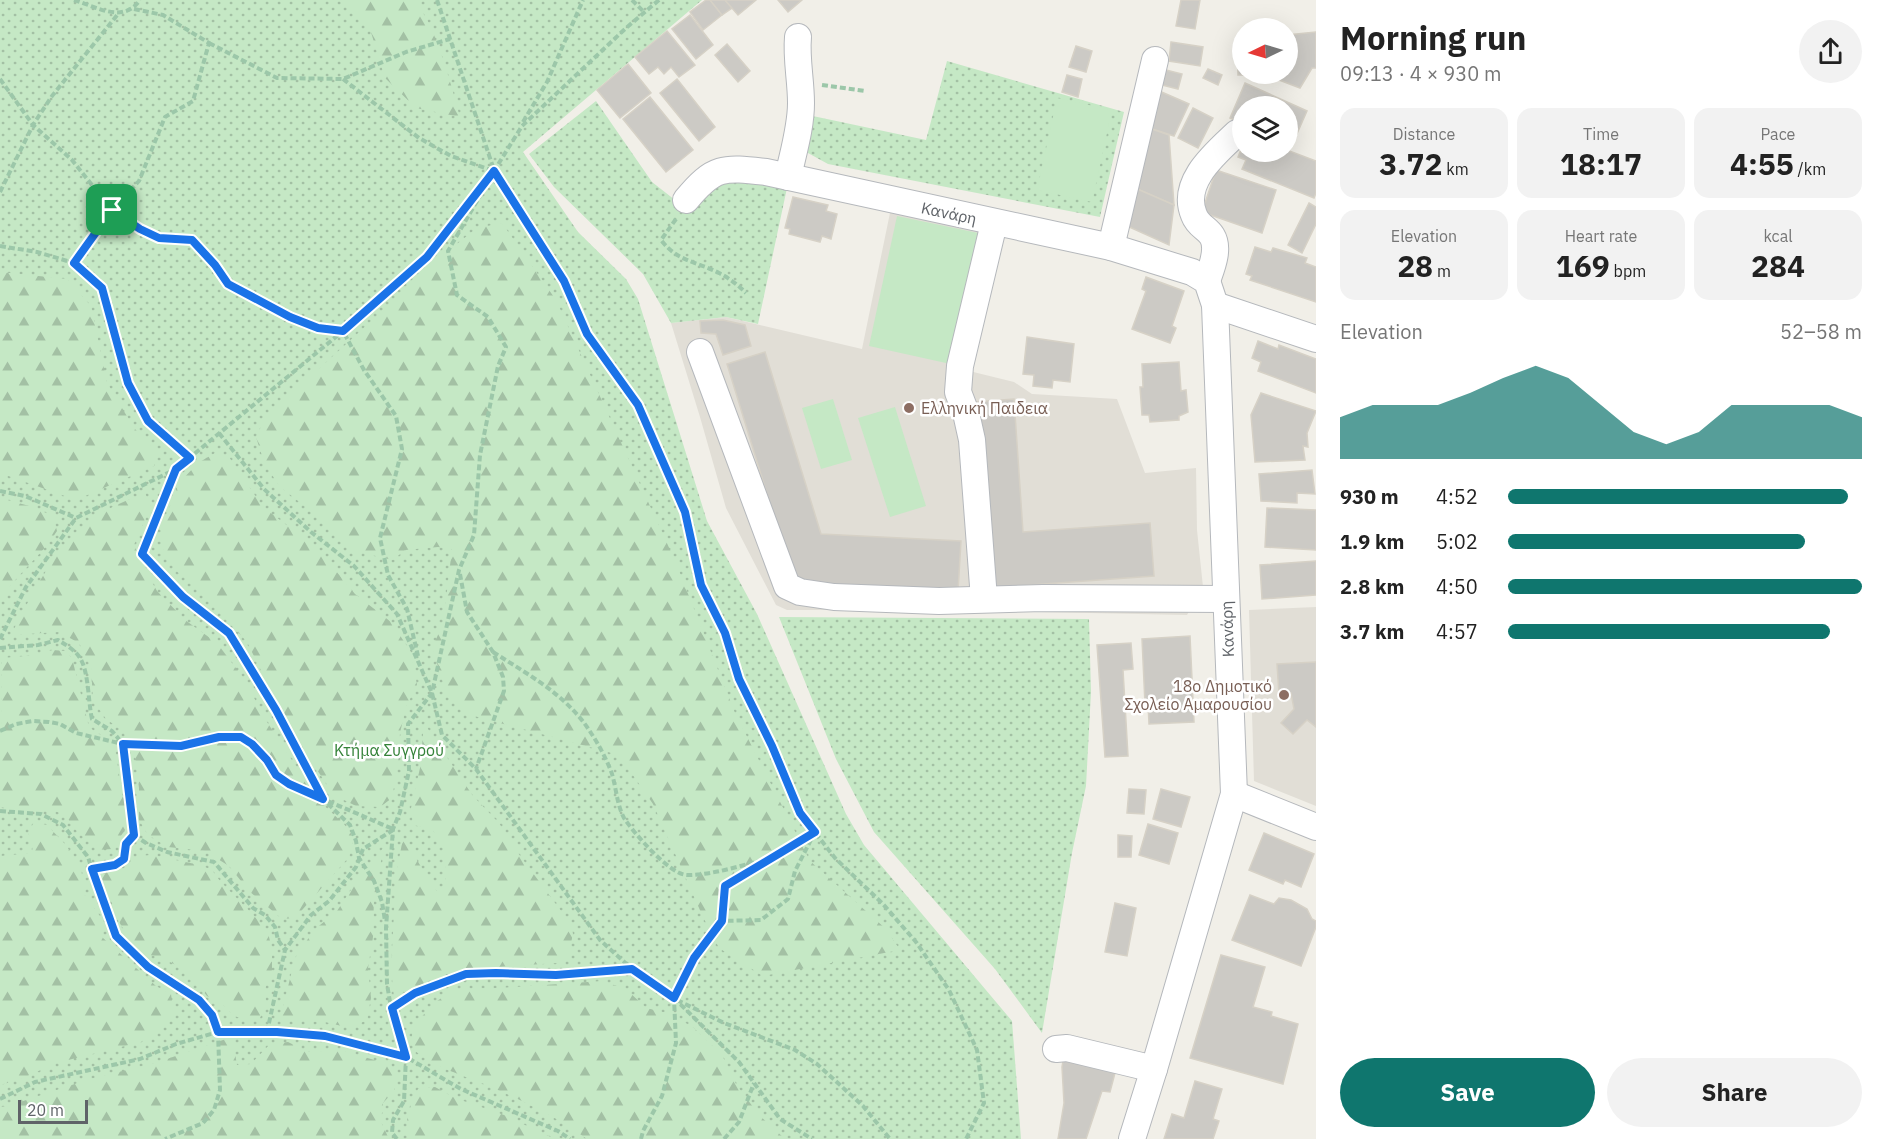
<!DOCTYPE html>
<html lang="en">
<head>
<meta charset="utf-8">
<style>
  :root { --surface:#fff; --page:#f2f2f2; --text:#222; --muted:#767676; --accent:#0f766e }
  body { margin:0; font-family:"IBM Plex Sans",sans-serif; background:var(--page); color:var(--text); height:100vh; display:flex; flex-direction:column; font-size:22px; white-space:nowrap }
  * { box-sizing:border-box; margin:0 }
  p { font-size:20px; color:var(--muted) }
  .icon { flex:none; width:33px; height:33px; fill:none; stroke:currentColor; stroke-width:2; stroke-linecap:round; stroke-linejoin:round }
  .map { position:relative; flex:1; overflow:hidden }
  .details { display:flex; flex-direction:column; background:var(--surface); width:570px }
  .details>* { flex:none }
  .needle { width:39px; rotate:265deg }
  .tools { position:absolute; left:1232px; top:18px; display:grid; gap:12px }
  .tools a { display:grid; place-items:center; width:66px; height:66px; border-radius:50%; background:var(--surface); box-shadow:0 6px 24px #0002; font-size:30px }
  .scale { position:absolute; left:18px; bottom:15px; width:70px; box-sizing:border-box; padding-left:6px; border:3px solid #5f6368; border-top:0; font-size:16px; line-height:21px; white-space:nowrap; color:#5f6368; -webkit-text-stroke:4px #fff; paint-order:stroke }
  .pin { position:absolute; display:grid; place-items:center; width:51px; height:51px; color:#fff; margin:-26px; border-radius:12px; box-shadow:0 3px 9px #0006 }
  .round { display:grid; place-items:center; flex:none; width:63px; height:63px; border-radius:32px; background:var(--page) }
  .head { display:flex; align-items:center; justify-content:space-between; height:102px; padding:0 24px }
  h1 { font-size:33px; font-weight:800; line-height:45px }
  .figures { display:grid; grid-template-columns:repeat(3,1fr); gap:9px; height:102px; padding:6px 24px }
  .figures div { display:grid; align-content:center; border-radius:15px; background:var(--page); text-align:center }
  .figures b { font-size:30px; font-weight:800 }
  .figures small { font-size:16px; font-weight:400 }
  .figures p { font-size:16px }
  .chart { height:168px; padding:12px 24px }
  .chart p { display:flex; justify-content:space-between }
  .chart svg { width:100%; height:108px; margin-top:6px; fill:var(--accent); opacity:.7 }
  .primary-button { display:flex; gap:12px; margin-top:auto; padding:12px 24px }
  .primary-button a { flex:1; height:69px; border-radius:36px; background:var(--accent); color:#fff; font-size:24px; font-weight:800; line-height:69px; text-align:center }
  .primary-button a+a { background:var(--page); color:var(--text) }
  ul { padding:0 24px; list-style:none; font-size:20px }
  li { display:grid; grid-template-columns:96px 72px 1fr; align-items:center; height:45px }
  li i { height:15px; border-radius:8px; background:var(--accent) }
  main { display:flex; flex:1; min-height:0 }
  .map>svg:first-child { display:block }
</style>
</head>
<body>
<main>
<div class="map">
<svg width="1316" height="1139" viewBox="0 0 1316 1139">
  <defs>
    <pattern id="grass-dots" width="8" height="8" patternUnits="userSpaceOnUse" patternTransform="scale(1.5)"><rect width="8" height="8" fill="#c5e8c5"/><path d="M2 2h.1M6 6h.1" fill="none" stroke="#a3c0a4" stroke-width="1.8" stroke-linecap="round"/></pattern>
    <pattern id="forest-firs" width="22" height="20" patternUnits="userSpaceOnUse" patternTransform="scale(1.5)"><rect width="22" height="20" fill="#c5e8c5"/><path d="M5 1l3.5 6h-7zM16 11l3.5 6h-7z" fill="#a3c0a4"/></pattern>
  </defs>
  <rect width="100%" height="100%" fill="#f1efe8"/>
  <g fill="#e1ded6">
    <path d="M891 208 988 231 957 368 1014 382 1032 394 1117 399 1145 473 1196 468 1197 530 1203 587 1187 615 946 610H787L776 605 726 508 700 417 671 323 726 317 862 349Z"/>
    <path d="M1316 607V806L1254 781 1249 610Z"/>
  </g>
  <g fill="url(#grass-dots)">
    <path d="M0 0H702L523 152 578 232 626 279 638 299 707 521 757 614 846 814 864 845 1012 1021 1021 1139H0Z"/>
    <path d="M947 61 1124 112 1100 217 828 164 808 153 806 144 808 115 926 140Z"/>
    <path d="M596 101 652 182 675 200 713 168 787 188 758 324 726 317 671 323 643 274 554 187 529 154Z"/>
    <path d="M779 617 1089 619 1091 692 1086 786 1072 853 1042 1033 995 969 874 832 836 759Z"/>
  </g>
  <g fill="url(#forest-firs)">
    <path d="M344 0C362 0 393 0 409 0 431 4 454 95 460 117L416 108 385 78 370 29Z"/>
    <path d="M502 223 556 300 676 563 735 713 810 861 886 929 900 950 763 976 719 948 703 917 653 804 619 755 463 713 446 691 432 648 443 624 452 549 438 547 405 550 393 560 354 551 321 519 279 486 264 462 256 437 265 418 448 251 477 228Z"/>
    <path d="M0 272 67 279 91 306 107 383 134 428 156 451 154 466 76 500 0 473Z"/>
    <path d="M215 453 229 457 263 507 297 533 326 559 355 594 391 622 411 652 417 685 406 707 400 733 398 765 392 798 380 807 356 806 334 795 311 761 282 713 247 642 199 589 175 570 163 549 162 527 179 483 198 463Z"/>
    <path d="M145 493 151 506 134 545 144 568 157 591 185 620 217 643 244 679 267 722 318 800 344 824 354 838 349 857 295 918 282 919 249 891 229 866 205 851 168 847 148 835 139 820V788L135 755 123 731 106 719 93 700 91 667 79 643 59 632 11 635C29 600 55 546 88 522 105 509 125 501 145 493Z"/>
    <path d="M0 498 33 507 53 516 57 531C41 557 15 575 0 601Z"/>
    <path d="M53 650 65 651 72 658 89 727 97 733 108 738 115 748 122 793 128 811 127 827 112 849 97 850 75 829 65 815 50 809H10L0 807 2 658 26 656Z"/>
    <path d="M424 723 473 796 499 823 518 853 564 915 573 933 569 954 557 963 479 968 442 975 394 997 391 969 396 875 403 838C417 857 425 877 440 895L446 878 444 847 432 829 413 825 411 808 420 768Z"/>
    <path d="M34 822 47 825 64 843 81 866 84 894 100 916 103 938 156 986 171 994 174 1018 141 1042 56 1063 21 1079 0 1085V856L32 853 33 842 28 833Z"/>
    <path d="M384 847 374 895 373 937 368 968 371 998 367 1020 350 1028 325 1022 280 1020 295 958 314 930 337 911 362 873Z"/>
    <path d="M151 855 200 865 212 870 220 881 258 920 268 933 272 949V970L265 989 266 1005 260 1018 247 1020 234 1016 223 1005 207 996 192 978 180 967 160 957 142 954 132 943 116 917 113 905 105 890 102 878 105 872C120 871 129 869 137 856Z"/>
    <path d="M602 981 626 989 646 1008 671 1014 694 1028 722 1055 737 1086 760 1116 785 1139H587C557 1117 523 1101 489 1086 463 1075 435 1068 414 1050L412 1035 418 1021 433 1004 454 989 499 988Z"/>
    <path d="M226 1039 234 1047 237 1065 251 1064 270 1044 288 1042 308 1052 341 1050 391 1065 397 1075 394 1091 383 1103 381 1122 389 1139H0V1107L8 1106 90 1079 155 1063Z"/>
    <path d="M435 1087 455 1098 504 1115 555 1139H410C402 1122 411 1105 418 1089Z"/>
  </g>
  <g fill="#c5e8c5">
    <path d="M1057 98 1112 110 1092 202 1037 190Z"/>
    <path d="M897 216 983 234 955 365 869 346Z"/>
    <path d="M833 399 852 460 821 469 802 408Z"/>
    <path d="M895 407 926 506 890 517 858 418Z"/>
  </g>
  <g fill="#cccac5" stroke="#d6d1c6" stroke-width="1.5">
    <path d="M706 0H710L722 15 703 30 690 12Z"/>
    <path d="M710 0H725L732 8 722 15Z"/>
    <path d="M725 0H756L738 15Z"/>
    <path d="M778 0H802L788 12Z"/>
    <path d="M1181 0H1200L1195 29 1176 26Z"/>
    <path d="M690 15 713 45 696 59 672 29Z"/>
    <path d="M667 31 695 65 679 77 671 67 664 74 658 67 649 74 635 57Z"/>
    <path d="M1316 32V68H1312L1300 88 1274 78 1276 74H1287V35Z"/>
    <path d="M1237 37H1242V74L1276 75H1238Z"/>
    <path d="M1171 42 1203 47 1200 66 1169 61Z"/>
    <path d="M727 44 750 71 738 82 715 55Z"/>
    <path d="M1076 46 1092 51 1086 72 1069 67Z"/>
    <path d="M628 64 651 93 620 118 597 90Z"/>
    <path d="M1162 69 1182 74 1178 89 1158 84Z"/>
    <path d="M1208 69 1222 75 1218 85 1203 78Z"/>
    <path d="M1067 75 1082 79 1078 97 1062 92Z"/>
    <path d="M677 79 715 127 699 141 660 93Z"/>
    <path d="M1245 83 1307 111 1292 145 1287 143V106H1242V123L1230 118Z"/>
    <path d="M1157 90 1189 104 1174 136 1149 128Z"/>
    <path d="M650 97 693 150 666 172 623 119Z"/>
    <path d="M1193 108 1213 118 1198 148 1178 138Z"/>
    <path d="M1149 128 1169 135 1174 205 1135 188Z"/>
    <path d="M1242 147V152H1287V150L1316 161V193L1314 198 1242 169 1246 160 1238 157Z"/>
    <path d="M1216 170 1276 190 1262 233 1202 212Z"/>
    <path d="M1135 188 1174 205 1169 245 1125 225Z"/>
    <path d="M793 197 828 205 826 211 837 214 831 239 822 236 820 242 789 234 790 229 785 228Z"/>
    <path d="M1309 203 1316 207V224L1302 253 1288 245Z"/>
    <path d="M1255 247 1271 252 1273 248 1307 258 1305 263 1316 267V302L1250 280 1252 276 1246 274Z"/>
    <path d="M1146 277 1184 291 1172 326 1176 328 1170 343 1132 329 1146 291 1142 289Z"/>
    <path d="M723 320 745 325 751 346 723 355 716 334 701 333 700 321Z"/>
    <path d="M1027 337 1074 344 1070 382 1053 380 1052 388 1033 386 1034 375 1023 374Z"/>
    <path d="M1258 341 1278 349 1279 345 1316 359V393L1258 371 1261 362 1252 358Z"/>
    <path d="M765 352 821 534 961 541 958 591 794 582 727 364Z"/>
    <path d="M1179 362 1181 391 1186 390 1188 412 1179 416V420L1150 422 1149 415H1142L1140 387H1143L1142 364Z"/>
    <path d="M1261 393 1316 411 1307 433 1308 447 1303 446 1305 460 1255 462 1251 415Z"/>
    <path d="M1014 399 1023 532 1150 523 1154 576 987 588 974 402Z"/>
    <path d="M1312 470 1315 494 1297 493V503L1261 501 1259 474Z"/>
    <path d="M1267 508 1316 510V550L1265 547Z"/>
    <path d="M1316 561V595L1262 599 1260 565Z"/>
    <path d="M1190 636 1194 722 1149 724 1148 703 1145 704 1142 639Z"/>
    <path d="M1131 643 1133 669 1123 670 1128 756 1105 757 1097 645Z"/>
    <path d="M1316 662V727L1307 720 1293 734 1281 723 1294 709 1291 693 1279 694 1277 664Z"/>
    <path d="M1129 789 1146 790 1144 814 1127 813Z"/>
    <path d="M1161 789 1190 797 1181 827 1153 819Z"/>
    <path d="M1148 824 1178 833 1169 864 1139 855Z"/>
    <path d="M1264 833 1314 854 1301 887 1285 880 1283 884 1249 870Z"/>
    <path d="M1118 835 1132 836 1131 857H1118Z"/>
    <path d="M1250 895 1274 904 1279 898 1291 900 1307 909 1312 919 1316 921V927L1301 966 1232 940Z"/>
    <path d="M1115 903 1136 908 1127 956 1105 952Z"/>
    <path d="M1221 955 1265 967 1253 1007 1272 1012 1271 1016 1298 1024 1283 1084 1190 1058Z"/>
    <path d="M1064 1055 1110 1066 1108 1071 1115 1073 1110 1092 1102 1091 1086 1139H1058L1064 1103 1062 1067Z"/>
    <path d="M1195 1081 1222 1089 1213 1119 1219 1121 1213 1139H1164L1172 1114 1184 1118Z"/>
  </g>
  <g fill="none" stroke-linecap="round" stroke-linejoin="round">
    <defs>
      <g id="minor">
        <path d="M788 177C793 153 801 128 801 103 801 80 796 59 798 37"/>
        <path d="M686 200C714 166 723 167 766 172L1111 247 1192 272 1207 281 1215 305 1234 794 1154 1069 1132 1139"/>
        <path d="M1111 247 1155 60"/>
        <path d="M1207 281C1211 269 1220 249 1212 236 1207 228 1198 226 1194 215 1180 182 1216 153 1237 133"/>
        <path d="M1215 305 1316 339"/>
        <path d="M700 352 787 586 800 592 834 597 939 601 1043 598 1226 599"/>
        <path d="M984 599 972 440 966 413 958 392 960 366 994 223"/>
        <path d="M1234 794 1316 827"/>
        <path d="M1056 1049 1067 1048 1154 1069"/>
      </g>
    </defs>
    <use href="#minor" stroke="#b5b8bc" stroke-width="28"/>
    <g stroke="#9cc7a9" stroke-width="4" stroke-dasharray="6 3" stroke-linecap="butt">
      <path d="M74 0C97 7 123 24 140 0"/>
      <path d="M437 0 494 170"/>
      <path d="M632 0 644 12"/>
      <path d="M659 0 626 28 522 126 494 171 564 281 587 334 638 405 685 512 701 585 725 633 739 679 772 746 800 813 835 858 883 904 916 942 949 990 977 1050 984 1103 966 1139"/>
      <path d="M134 9 163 15 209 43 193 101 165 117 139 181 112 210 140 229 159 238 192 240 215 265 228 284 290 317 318 328 343 331 364 370 396 416 402 449 380 538 388 575 407 609 418 656"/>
      <path d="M209 43 277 78 343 79 406 52 450 39"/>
      <path d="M0 79 33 125 72 160 112 210 74 263 103 288 127 383 148 421 190 457"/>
      <path d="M343 79 419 138 451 156 494 171"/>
      <path d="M822 85 865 91"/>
      <path d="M523 122 547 82 583 0"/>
      <path d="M0 192 33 125 52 96 118 14"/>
      <path d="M676 219 661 240C678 262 696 261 719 273 729 278 738 285 746 293"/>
      <path d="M0 246 37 252 74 263"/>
      <path d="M219 433 264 489 311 532 354 566 397 614 432 693 442 735 476 769 600 940 632 969 674 998 739 1062 780 1119 812 1139"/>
      <path d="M176 470 142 554 183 597 229 633 276 710 323 799 393 829"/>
      <path d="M0 491 25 496 76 518"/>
      <path d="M460 574 467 612 493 652 503 677 504 691 476 769"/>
      <path d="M0 639 26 587 76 518 176 469 343 331 427 257 485 183"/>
      <path d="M0 648 38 645 58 640C66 645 75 650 80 658 89 672 88 702 92 719L112 731 123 744 134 835 126 844 124 859 115 865 92 869"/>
      <path d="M493 652C529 675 568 696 591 733 599 745 607 760 612 774 616 787 617 805 624 818 633 832 670 875 687 875 714 875 742 865 768 859"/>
      <path d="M0 731 16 724 33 721 49 722 60 724 76 733 123 744 166 746H181L219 737H241L252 744 267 760 276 775 289 785 323 799 350 825 356 841 359 858 374 881 382 902 385 921"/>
      <path d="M0 811 41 814 63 825 88 857 99 892 116 936 148 967 199 1000 212 1015 218 1032 220 1090 214 1110 203 1123 165 1139"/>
      <path d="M134 835 146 843 167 852 214 862 253 908 265 915 275 927 278 940 285 950"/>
      <path d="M677 1000 724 1023 795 1050 817 1064 863 1106 890 1139"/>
      <path d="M391 1008 415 993 466 974 496 973 556 975 632 969"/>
      <path d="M267 1032 285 950 311 915 329 901 356 867 363 849 393 830"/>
      <path d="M0 1099 35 1082 140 1059 176 1044 218 1032H277L325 1036 406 1057 461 1089 558 1131 570 1139"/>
      <path d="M397 1139 392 1133 393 1120 404 1101 406 1057 391 1008 387 984 386 928 393 829 400 812 409 771 408 724 432 693 459 570 474 535 480 455 498 366 506 347 488 317 457 295 448 251 495 170"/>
      <path d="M641 1139 643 1131 662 1096 676 1043 674 998 694 958 721 921 725 886 815 832 795 871 788 899 761 920 721 921"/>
      <path d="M724 1139 739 1122 754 1083"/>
    </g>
    <use href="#minor" stroke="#fff" stroke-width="26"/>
  </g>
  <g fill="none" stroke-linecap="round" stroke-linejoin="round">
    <defs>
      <path id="route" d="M494 171 564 281 587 334 638 405 685 512 701 585 725 633 739 679 772 746 800 813 815 832 725 886 722 921 694 958 674 998 632 969 556 975 496 973 466 974 415 993 392 1008 406 1057 325 1036 277 1032H218L212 1015 199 1000 148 967 116 936 92 869 115 865 124 859 126 844 134 835 123 744 181 746 219 737H241L252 744 267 760 276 775 289 784 323 799 276 710 229 633 183 597 142 554 176 469 190 458 148 421 128 383 102 288 74 263 112 210 140 229 159 238 192 240 215 265 228 284 290 317 318 328 343 331 427 257Z"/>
    </defs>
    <use href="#route" stroke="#fff" stroke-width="12"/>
    <use href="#route" stroke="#1a73e8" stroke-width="8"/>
  </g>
  <g fill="#8d6e63" stroke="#fff" stroke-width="2">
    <circle cx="909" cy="408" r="6"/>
    <circle cx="1284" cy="695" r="6"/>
  </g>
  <g text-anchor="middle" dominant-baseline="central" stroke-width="5" stroke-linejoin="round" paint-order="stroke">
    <g font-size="16" fill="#5f6368" stroke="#fff">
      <text transform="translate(949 213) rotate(12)">Κανάρη</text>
      <text transform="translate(1227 629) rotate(-92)">Κανάρη</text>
    </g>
    <g font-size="16" fill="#785e54" stroke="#fff" text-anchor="start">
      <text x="921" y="408">Ελληνική Παιδεια</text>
      <text x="1272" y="686" text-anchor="end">18ο Δημοτικό<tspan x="1272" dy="18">Σχολείο Αμαρουσίου</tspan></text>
    </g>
    <g font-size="16" fill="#348238" stroke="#fff">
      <text x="389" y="750">Κτήμα Συγγρού</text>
    </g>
  </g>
</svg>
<div class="tools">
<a><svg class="needle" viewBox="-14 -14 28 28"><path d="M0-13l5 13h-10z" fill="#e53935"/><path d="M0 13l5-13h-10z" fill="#767676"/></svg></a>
<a><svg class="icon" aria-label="layers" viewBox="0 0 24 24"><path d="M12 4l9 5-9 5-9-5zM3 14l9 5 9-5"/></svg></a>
</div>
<div class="scale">20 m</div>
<div class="pin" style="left:112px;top:210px;background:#1e9e55"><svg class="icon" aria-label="arrive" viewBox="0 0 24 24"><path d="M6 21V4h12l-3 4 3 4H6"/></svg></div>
</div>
<section class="details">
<div class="head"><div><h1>Morning run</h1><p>09:13 · 4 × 930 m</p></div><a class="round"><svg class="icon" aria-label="share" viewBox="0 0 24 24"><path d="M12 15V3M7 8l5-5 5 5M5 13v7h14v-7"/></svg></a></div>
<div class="figures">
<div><p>Distance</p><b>3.72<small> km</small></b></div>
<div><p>Time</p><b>18:17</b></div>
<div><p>Pace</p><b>4:55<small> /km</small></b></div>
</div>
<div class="figures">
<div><p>Elevation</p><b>28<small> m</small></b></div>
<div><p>Heart rate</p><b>169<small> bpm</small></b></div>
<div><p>kcal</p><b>284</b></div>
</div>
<div class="chart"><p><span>Elevation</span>52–58 m</p>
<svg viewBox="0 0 160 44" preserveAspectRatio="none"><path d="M0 44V27L10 22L20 22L30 22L40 17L50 11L60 6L70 11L80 22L90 33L100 38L110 33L120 22L130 22L140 22L150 22L160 27V44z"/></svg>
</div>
<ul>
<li><b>930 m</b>4:52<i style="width:96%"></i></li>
<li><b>1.9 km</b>5:02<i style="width:84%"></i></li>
<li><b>2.8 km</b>4:50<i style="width:100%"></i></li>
<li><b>3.7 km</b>4:57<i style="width:91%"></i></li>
</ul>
<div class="primary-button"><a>Save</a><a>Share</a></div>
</section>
</main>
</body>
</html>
